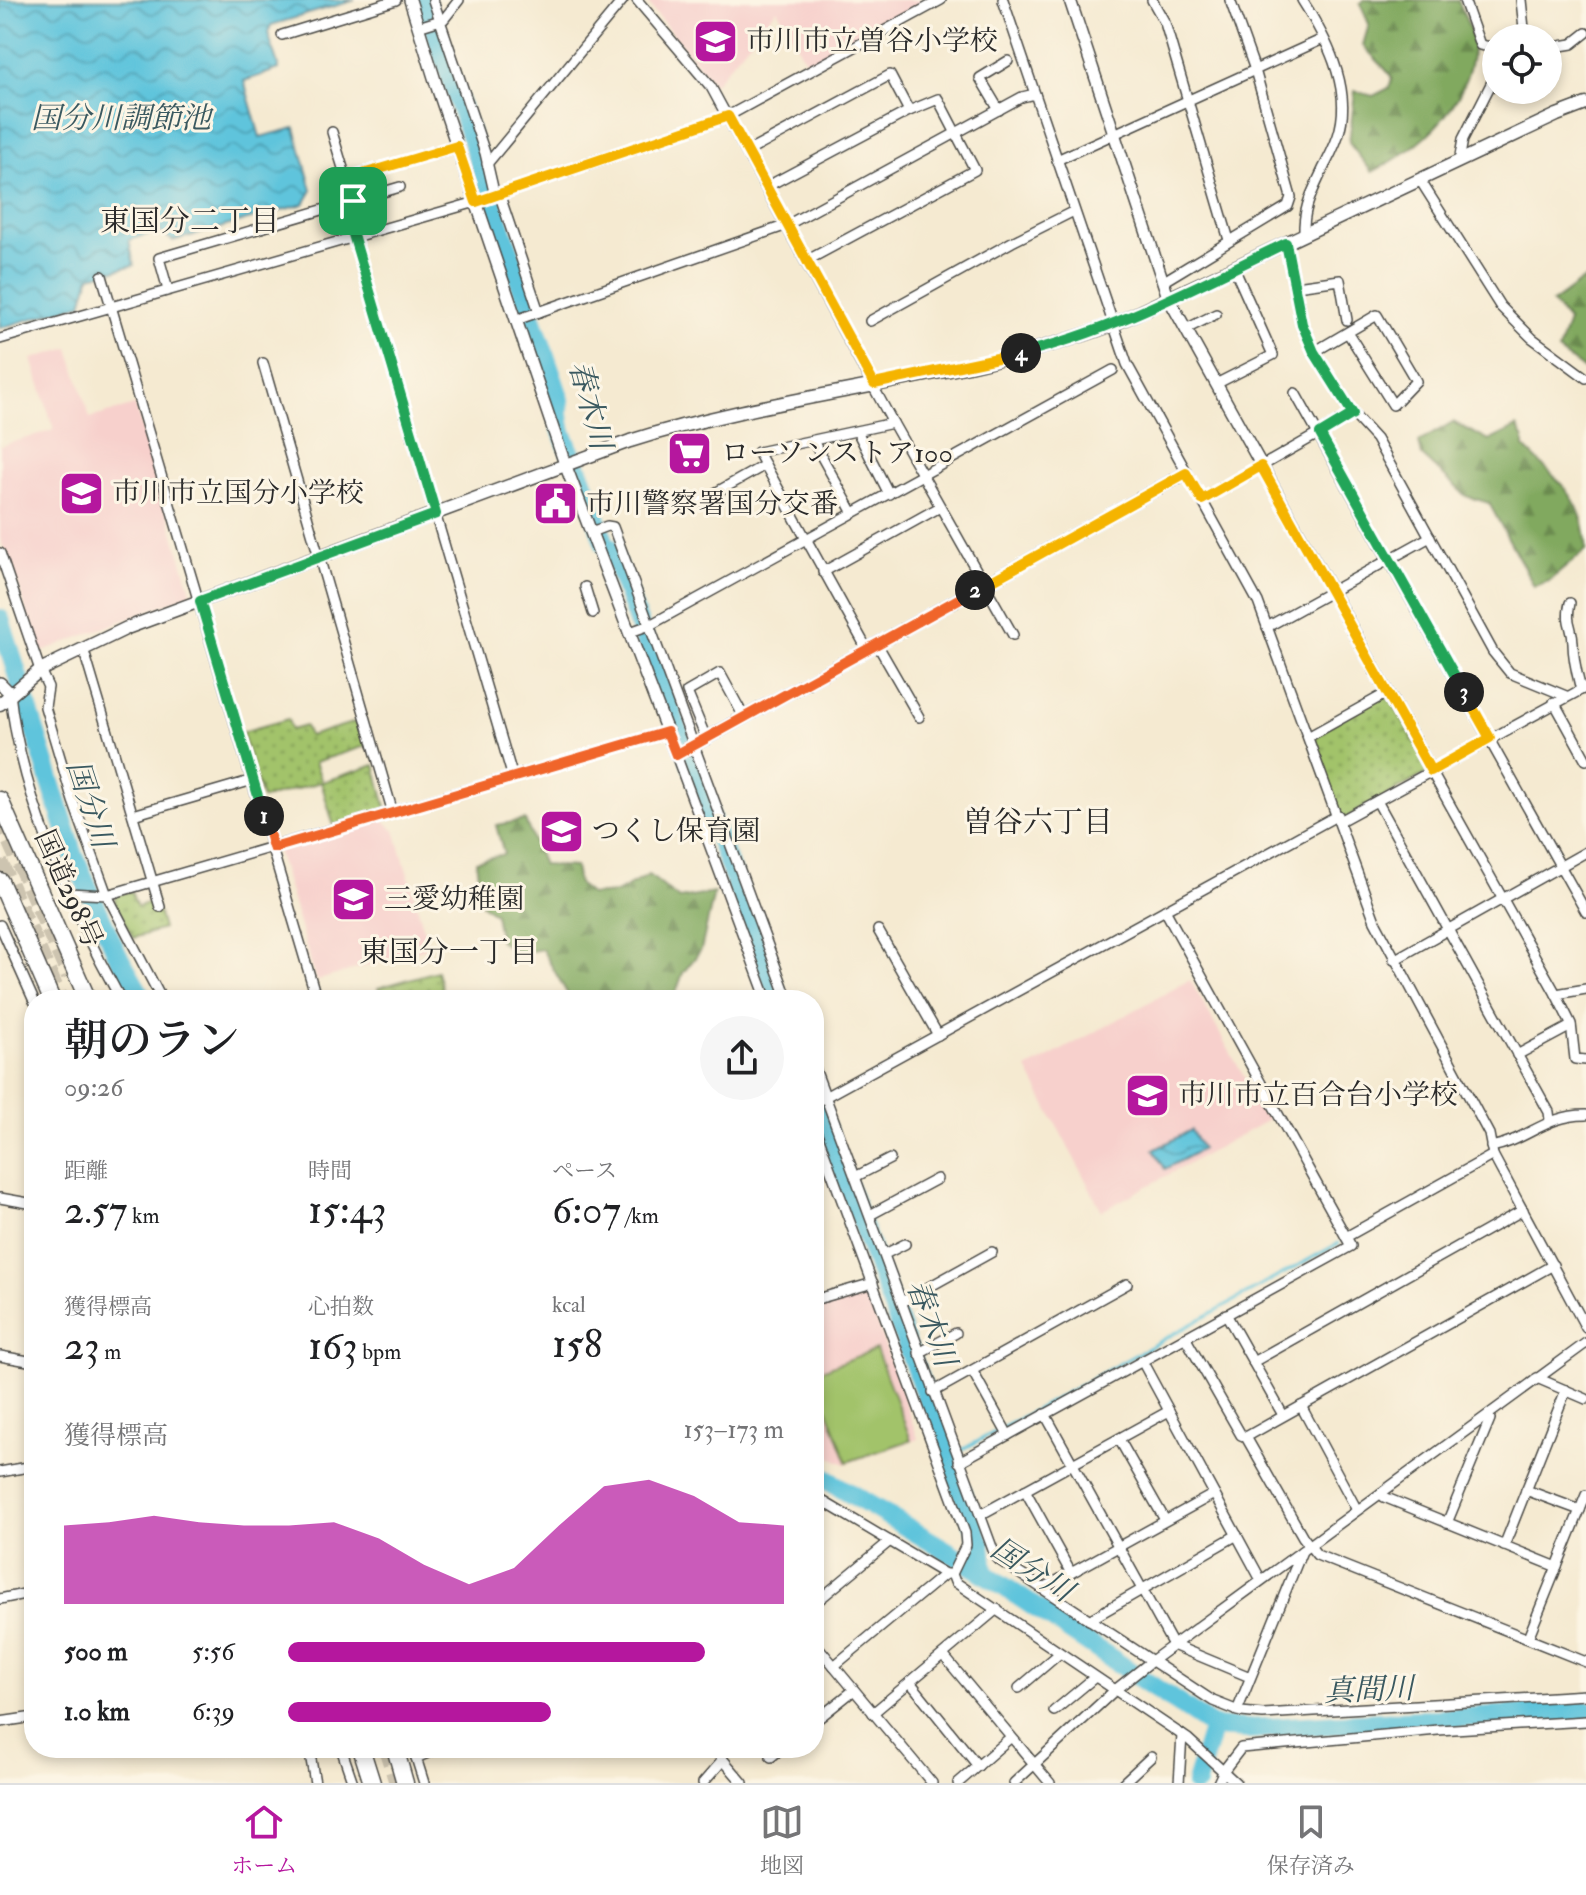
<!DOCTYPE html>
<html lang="ja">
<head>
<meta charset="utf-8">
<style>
  :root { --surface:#fff; --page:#f6f6f6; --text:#202124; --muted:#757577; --line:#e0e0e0; --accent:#b5179e }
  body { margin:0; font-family:"IM FELL Double Pica","Noto Serif JP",serif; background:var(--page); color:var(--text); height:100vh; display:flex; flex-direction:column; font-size:30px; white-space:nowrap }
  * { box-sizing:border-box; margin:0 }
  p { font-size:26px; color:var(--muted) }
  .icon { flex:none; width:44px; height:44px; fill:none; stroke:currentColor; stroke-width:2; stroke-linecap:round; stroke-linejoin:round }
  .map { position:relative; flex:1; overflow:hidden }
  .sheet { position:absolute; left:24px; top:990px; width:800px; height:768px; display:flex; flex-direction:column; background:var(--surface); border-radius:32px; box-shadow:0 4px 12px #0003 }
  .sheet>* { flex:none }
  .fabs { position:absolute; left:1482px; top:24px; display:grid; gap:16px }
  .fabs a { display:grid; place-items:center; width:80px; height:80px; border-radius:50%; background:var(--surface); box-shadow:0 4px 12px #0003; font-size:40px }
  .pin { position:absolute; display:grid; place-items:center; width:68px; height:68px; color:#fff; margin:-34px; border-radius:16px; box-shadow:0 4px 12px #0006 }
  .km { position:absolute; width:40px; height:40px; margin:-20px; border-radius:50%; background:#222; color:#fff; font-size:22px; line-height:40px; text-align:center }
  .round { display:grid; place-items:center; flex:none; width:84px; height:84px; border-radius:42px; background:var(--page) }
  .summary { display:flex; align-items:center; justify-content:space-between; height:136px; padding:0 40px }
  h1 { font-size:44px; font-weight:600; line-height:60px }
  .figures { display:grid; grid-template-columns:repeat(3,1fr); gap:12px; height:136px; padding:8px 40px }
  .figures div { display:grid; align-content:center }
  .figures b { font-size:40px; font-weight:600 }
  .figures small { font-size:22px; font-weight:400 }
  .figures p { font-size:22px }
  .chart { height:224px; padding:16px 40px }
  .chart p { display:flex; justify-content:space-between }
  .chart svg { width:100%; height:144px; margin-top:8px; fill:var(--accent); opacity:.7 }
  ul { padding:0 40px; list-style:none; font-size:26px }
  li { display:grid; grid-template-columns:128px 96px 1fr; align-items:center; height:60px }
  li i { height:20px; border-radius:10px; background:var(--accent) }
  .tab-bar { display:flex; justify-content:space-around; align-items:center; height:112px; border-top:2px solid var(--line); background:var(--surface); font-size:22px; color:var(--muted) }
  .tab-bar a { display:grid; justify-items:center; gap:4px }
  .tab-bar .current { color:var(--accent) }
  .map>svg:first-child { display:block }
</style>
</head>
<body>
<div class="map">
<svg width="1586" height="1783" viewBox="0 0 1586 1783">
  <defs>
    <pattern id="grass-dots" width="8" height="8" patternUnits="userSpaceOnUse" patternTransform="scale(2)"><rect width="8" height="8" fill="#a2c36b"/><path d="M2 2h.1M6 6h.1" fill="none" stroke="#849f58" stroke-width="1.8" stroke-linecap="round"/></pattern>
    <pattern id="forest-firs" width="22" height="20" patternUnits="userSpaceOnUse" patternTransform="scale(2)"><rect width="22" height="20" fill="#81a95f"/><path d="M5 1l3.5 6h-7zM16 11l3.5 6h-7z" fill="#6a8a4f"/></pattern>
    <pattern id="water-waves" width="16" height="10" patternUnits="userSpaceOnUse" patternTransform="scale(2)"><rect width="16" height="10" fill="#5ec4dc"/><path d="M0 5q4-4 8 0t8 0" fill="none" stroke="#4e9fb3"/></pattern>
  </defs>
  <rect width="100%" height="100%" fill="#fcf5e5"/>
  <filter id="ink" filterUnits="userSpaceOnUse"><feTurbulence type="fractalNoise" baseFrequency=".0125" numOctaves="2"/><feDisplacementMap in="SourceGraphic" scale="16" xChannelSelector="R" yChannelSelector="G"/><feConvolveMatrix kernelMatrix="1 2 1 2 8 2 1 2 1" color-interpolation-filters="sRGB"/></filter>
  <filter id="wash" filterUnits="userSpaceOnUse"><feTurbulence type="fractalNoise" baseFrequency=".006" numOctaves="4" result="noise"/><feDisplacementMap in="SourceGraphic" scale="32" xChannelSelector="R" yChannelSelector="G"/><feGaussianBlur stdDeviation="1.8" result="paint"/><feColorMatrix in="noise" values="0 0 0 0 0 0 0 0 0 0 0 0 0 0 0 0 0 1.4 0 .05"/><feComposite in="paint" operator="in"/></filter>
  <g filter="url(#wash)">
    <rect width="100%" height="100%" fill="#f5ead1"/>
    <g fill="#f7d0cc">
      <path d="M645 0H933L809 67 777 9 714 84Z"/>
      <path d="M69 348 90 418 135 405 191 591 189 595 41 652 37 648 18 583 0 539V446L54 430 32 359Z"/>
      <path d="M382 819 395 830 429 947 316 981 277 850Z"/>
      <path d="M1190 980 1268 1120 1102 1211 1027 1069Z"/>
      <path d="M865 1289 918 1439 845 1464 814 1449V1305Z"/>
    </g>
    <g fill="url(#grass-dots)" stroke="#66774b" stroke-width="2">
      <path d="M1387 693 1431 771 1340 821 1308 737Z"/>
      <path d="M288 719 291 730 305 726 309 736 362 720 369 745 315 762 322 782 375 765 387 811 334 826 321 782 262 799 242 732Z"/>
      <path d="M131 891 137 907 155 900 163 929 133 938 114 901 116 895Z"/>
      <path d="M437 971 445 1000H382L378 988Z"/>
    </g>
    <g fill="url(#forest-firs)" stroke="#566a45" stroke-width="2">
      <path d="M1364 0H1458C1463 13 1474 34 1473 47 1468 107 1422 147 1372 172L1349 143 1355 91 1373 96 1389 88 1392 78C1384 65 1372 57 1363 45L1369 24 1360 3Z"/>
      <path d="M1586 278V371L1558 351 1568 321 1552 303Z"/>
      <path d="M1453 422 1489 441 1517 427 1524 439V447C1558 482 1586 497 1586 550L1549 581 1534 586 1489 503 1466 496 1422 456 1419 442Z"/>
      <path d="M525 820 543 865 575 867 578 884 591 895 616 893 649 875 679 899 714 893 701 950 683 973 674 998 665 1000H571L542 949 516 954 500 941 495 914 482 904 476 861 504 854 496 825Z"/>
    </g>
    <path fill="#a2c36b" stroke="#66774b" stroke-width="2" d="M876 1349 911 1440 847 1462 814 1373Z"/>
    <g fill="url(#water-waves)" stroke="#447884" stroke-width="2">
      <path d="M0 0H355L271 25 268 33 279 69 244 81 260 137 295 128 312 190 304 204 173 241 159 231 129 240 134 265 90 276 82 304 0 328Z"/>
      <path d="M1191 1130 1202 1149 1165 1169 1154 1150Z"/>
    </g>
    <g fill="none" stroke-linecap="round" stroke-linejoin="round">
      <path stroke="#5ec4dc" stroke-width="3" d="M960 1451 1339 1243"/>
      <g stroke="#5ec4dc" stroke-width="20">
        <path d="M424 0 560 400C555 424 567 445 577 466 589 491 596 519 605 544L611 549 779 1000"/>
        <path d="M0 619 74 856 117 954 143 1000"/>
        <path d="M814 1096 981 1544 984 1573"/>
        <path d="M814 1472 984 1573 1213 1727 1248 1729 1586 1711"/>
        <path d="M1196 1783 1213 1727"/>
      </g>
    </g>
  </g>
  <g filter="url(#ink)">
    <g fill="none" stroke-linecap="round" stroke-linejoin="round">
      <g stroke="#cdc4b0" stroke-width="16" stroke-dasharray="16 8" stroke-linecap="butt">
        <path d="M0 820 69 976"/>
        <path d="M0 862 61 1000"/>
        <path d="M386 1748 397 1783"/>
      </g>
      <defs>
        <g id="minor">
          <path d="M433 0 485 153 494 192 501 199 539 312"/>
          <path d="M637 0 711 87 893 423 1013 635"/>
          <path d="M1003 0 1127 364 1258 602 1375 921 1489 1134 1493 1155 1586 1328"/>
          <path d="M1152 0 1165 23 1229 240"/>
          <path d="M1302 0C1325 36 1351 85 1340 129 1337 143 1329 157 1323 169 1312 193 1303 207 1304 234"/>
          <path d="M1464 0 1480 45 1496 48"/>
          <path d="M1521 0 1525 38"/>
          <path d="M418 27 444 19 459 0"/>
          <path d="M282 35 396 0"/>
          <path d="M1548 48 1572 44 1586 33"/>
          <path d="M999 110 980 78 1008 61"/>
          <path d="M332 132 353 201"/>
          <path d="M747 152 890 75 909 111"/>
          <path d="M1057 160 1323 39"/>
          <path d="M1459 162 1463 139 1496 74"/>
          <path d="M487 164 623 0"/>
          <path d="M346 179 457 146"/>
          <path d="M1420 180 1500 306 1532 338 1586 378"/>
          <path d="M766 187 909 111 938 99 975 170 806 261"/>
          <path d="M344 204 513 778"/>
          <path d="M1286 243 1302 324 1314 352 1353 414 1376 439 1493 652 1510 673 1566 696"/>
          <path d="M102 276 317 1000"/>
          <path d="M1164 281 1288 206 1291 197 1255 70 1230 0"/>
          <path d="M1296 286 1340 280 1347 320"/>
          <path d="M168 290 159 258 400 187"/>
          <path d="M516 320 787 225 1022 97 1035 94"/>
          <path d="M870 321 1012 242 1074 211"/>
          <path d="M1186 329 1216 314"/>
          <path d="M0 339 476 202 728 116 941 0"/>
          <path d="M1314 352 1377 315 1416 381 1393 405 1348 333"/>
          <path d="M263 363 393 813"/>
          <path d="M1216 384 1273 355 1234 268"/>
          <path d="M1295 393 1586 912"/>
          <path d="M857 431 889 494"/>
          <path d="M813 441 853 513"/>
          <path d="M1202 500 1353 414"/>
          <path d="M699 502 765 465"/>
          <path d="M591 532 607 526 613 527 788 1000"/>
          <path d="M0 553 40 670 48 687 45 707 73 801 107 895 162 1000"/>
          <path d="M823 572 940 507"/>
          <path d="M585 587 593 613"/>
          <path d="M1570 603C1565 624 1573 626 1573 643 1573 660 1577 674 1581 690"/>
          <path d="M1267 627 1430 537"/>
          <path d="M630 632 650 625 1113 370"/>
          <path d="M877 644 919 717"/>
          <path d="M83 648 160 907"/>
          <path d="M867 649 758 452 893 423"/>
          <path d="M10 693C20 792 73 914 121 1000"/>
          <path d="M1554 702 1586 760"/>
          <path d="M1308 737 1387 693"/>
          <path d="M706 738 687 692 720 673 744 717"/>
          <path d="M676 755 767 1000"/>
          <path d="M1431 771 1556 994 1571 1024 1575 1059 1586 1060"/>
          <path d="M1377 801 1549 1112 1550 1120"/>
          <path d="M133 815 253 780"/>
          <path d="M1340 821 1586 687"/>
          <path d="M68 893 107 895 667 732"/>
          <path d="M0 925 34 1001"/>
          <path d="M878 930 938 1035"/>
          <path d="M1394 960 1586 852"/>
          <path d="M1556 994 1586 989"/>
          <path d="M1517 1055 1571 1026"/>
          <path d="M814 1066 996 1558 1213 1701 1241 1712 1263 1714 1586 1695"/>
          <path d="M814 1103 1338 815"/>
          <path d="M814 1125 965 1533 966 1545 952 1574"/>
          <path d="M1491 1147C1528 1140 1545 1115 1586 1115"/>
          <path d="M855 1177 890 1159"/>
          <path d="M0 1198 34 1204"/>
          <path d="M870 1215 937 1179"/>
          <path d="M1346 1237 1493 1155"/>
          <path d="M885 1254 905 1244"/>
          <path d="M814 1300 873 1283"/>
          <path d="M902 1302 992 1252"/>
          <path d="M1226 1314 1283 1415"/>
          <path d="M1185 1337 1241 1435 1246 1437 1553 1265"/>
          <path d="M919 1353 956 1333"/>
          <path d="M0 1356 34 1362"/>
          <path d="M1142 1361 1261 1580"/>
          <path d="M1253 1362 1523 1210"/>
          <path d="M973 1372 1008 1435"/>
          <path d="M1537 1378 1586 1399"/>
          <path d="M933 1392 1127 1284"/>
          <path d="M1301 1406 1357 1510"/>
          <path d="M1045 1414 1173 1645 1250 1677"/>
          <path d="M1246 1437 1303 1537 1317 1555 1586 1662"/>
          <path d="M1119 1439 1165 1520"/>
          <path d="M959 1462 1351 1246 1165 910"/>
          <path d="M0 1472 34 1466"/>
          <path d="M1025 1490 1071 1573"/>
          <path d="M1526 1490 1580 1510"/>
          <path d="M1381 1493 1384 1497 1557 1567"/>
          <path d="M814 1496 945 1574H952L955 1582 1188 1739 1236 1783"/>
          <path d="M980 1515 1169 1411"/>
          <path d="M1447 1523 1490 1419 1488 1415"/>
          <path d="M1504 1546 1566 1390"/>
          <path d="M1042 1589 1214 1494"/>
          <path d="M0 1599 34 1592"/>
          <path d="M814 1604 890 1541"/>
          <path d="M1089 1620 1237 1535"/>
          <path d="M1528 1638 1586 1495"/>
          <path d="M814 1642 932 1783"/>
          <path d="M943 1655 1050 1783"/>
          <path d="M834 1666 945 1574"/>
          <path d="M910 1682 978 1766"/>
          <path d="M1019 1688 1060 1653"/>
          <path d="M1054 1711 1095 1677"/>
          <path d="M1237 1711 1302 1551"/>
          <path d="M873 1713 997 1609"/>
          <path d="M0 1722 34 1717"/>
          <path d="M814 1722 854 1690"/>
          <path d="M309 1748 315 1783"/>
          <path d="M341 1748 353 1783"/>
          <path d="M413 1748 424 1783"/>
          <path d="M713 1748 743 1783"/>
          <path d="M771 1757 782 1748"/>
          <path d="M416 1758 440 1748"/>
          <path d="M703 1783 723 1760"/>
          <path d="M958 1783 1011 1737"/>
          <path d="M1014 1783 1115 1690 1153 1660 1586 1343"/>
          <path d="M1123 1783 1151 1757"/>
          <path d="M1179 1783 1182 1735"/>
          <path d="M1218 1783 1224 1770 1241 1748 1438 1730 1586 1721"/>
        </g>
        <g id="tertiary">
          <path d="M410 0 437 87 565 464 676 755 1186 473"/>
          <path d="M1070 0 1168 297 1431 771"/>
          <path d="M0 683 10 693"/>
        </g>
        <path id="secondary" d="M0 704 40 670 127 628 630 441C788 391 957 382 1112 325L1557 115 1586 104"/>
        <g id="trunk">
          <path d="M0 800 88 1000"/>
          <path d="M0 881 52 1000"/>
          <path d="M361 1748 372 1783"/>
          <path d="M395 1748 405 1783"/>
        </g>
      </defs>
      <use href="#minor" stroke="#494844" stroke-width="12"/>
      <use href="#tertiary" stroke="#494844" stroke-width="14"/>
      <use href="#secondary" stroke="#494844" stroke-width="15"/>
      <use href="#trunk" stroke="#494844" stroke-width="19"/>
      <use href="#minor" stroke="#fff" stroke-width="9"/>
      <use href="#tertiary" stroke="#fff" stroke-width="11"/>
      <use href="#secondary" stroke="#fff" stroke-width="12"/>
      <use href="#trunk" stroke="#fff" stroke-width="16"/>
    </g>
  </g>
  <g fill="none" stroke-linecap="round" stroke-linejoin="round" filter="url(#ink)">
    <defs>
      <path id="split-1" d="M264 816 200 601 436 514 344 204 353 201"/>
      <path id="split-2" d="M264 816 273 847H277L667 732 676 755 975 590"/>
      <path id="split-3" d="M975 590 1186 473 1202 500 1261 466 1431 771 1490 738 1464 692"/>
      <path id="split-4" d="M1021 353C1112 332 1202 283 1286 243L1302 324 1314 352 1353 414 1320 434 1464 692"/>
      <path id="split-5" d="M353 201 346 179 457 146 476 202 728 116 874 384 1021 353"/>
    </defs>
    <use href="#split-1" stroke="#fff" stroke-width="16"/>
    <use href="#split-2" stroke="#fff" stroke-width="16"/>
    <use href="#split-3" stroke="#fff" stroke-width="16"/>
    <use href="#split-4" stroke="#fff" stroke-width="16"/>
    <use href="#split-5" stroke="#fff" stroke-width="16"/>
    <use href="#split-1" stroke="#22a559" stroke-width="10"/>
    <use href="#split-2" stroke="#f0652b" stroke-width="10"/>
    <use href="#split-3" stroke="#f5b400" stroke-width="10"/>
    <use href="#split-4" stroke="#22a559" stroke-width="10"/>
    <use href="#split-5" stroke="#f5b400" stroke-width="10"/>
  </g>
  <defs>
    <symbol id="school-square" viewBox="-11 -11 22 22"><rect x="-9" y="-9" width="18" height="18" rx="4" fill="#b5179e" stroke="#fcf5e5"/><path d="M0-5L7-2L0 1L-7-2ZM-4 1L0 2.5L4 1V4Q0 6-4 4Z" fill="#fff"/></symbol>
    <symbol id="supermarket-square" viewBox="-11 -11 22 22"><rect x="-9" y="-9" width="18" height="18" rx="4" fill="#b5179e" stroke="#fcf5e5"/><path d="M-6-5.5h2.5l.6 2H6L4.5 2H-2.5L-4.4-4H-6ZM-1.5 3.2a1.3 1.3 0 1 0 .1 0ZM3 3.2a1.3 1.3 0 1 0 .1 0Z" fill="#fff"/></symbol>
    <symbol id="civic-square" viewBox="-11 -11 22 22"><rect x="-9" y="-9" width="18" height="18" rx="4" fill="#b5179e" stroke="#fcf5e5"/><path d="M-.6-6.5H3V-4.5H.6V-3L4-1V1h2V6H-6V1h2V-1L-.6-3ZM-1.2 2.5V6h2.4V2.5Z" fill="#fff"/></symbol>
  </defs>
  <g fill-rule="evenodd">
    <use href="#school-square" x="690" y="16" width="51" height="51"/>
    <use href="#supermarket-square" x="664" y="428" width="51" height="51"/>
    <use href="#school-square" x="56" y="468" width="51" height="51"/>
    <use href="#civic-square" x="530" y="478" width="51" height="51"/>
    <use href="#school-square" x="536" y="806" width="51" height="51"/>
    <use href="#school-square" x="328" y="874" width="51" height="51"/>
    <use href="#school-square" x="1122" y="1070" width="51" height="51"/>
  </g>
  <g text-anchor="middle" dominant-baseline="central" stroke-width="6" stroke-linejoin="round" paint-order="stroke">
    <g font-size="28" fill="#2b2b2b" stroke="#fcf5e5" text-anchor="start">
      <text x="746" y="41">市川市立曽谷小学校</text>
      <text x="721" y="453">ローソンストア100</text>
      <text x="112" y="493">市川市立国分小学校</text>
      <text x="586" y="504">市川警察署国分交番</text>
      <text x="592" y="831">つくし保育園</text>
      <text x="384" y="899">三愛幼稚園</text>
      <text x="1178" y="1095">市川市立百合台小学校</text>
    </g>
    <g font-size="28" fill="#2b2b2b" stroke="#fcf5e5">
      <text transform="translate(68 889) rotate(66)">国道298号</text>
    </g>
    <g font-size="30" font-style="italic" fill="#3a5960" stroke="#fcf5e5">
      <text x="121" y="118">国分川調節池</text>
      <text transform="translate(590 405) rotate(75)">春木川</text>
      <text transform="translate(90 804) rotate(72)">国分川</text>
      <text transform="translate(931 1323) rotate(70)">春木川</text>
      <text transform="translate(1032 1570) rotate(33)">国分川</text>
      <text transform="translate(1369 1690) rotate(-2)">真間川</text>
    </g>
    <g font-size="30" fill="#2b2b2b" stroke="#fcf5e5">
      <text x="190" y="221">東国分二丁目</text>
      <text x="1038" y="822">曽谷六丁目</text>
      <text x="449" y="952">東国分一丁目</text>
    </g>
  </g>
</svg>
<div class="fabs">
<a><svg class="icon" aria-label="locate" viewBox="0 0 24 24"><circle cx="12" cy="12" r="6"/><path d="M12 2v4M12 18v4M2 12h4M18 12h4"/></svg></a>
</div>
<div class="pin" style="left:353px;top:201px;background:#1e9e55"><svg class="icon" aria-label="arrive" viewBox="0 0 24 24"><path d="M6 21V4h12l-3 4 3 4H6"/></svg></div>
<b class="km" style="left:264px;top:816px">1</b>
<b class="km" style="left:975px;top:590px">2</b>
<b class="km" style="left:1464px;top:692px">3</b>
<b class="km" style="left:1021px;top:353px">4</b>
<section class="sheet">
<div class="summary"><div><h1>朝のラン</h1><p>09:26</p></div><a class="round"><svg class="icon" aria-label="share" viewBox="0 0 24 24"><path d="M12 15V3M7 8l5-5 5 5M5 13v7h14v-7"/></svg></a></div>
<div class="figures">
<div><p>距離</p><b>2.57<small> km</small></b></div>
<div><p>時間</p><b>15:43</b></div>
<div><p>ペース</p><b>6:07<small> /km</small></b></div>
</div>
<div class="figures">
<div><p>獲得標高</p><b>23<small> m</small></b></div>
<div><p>心拍数</p><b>163<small> bpm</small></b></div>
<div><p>kcal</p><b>158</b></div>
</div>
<div class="chart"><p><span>獲得標高</span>153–173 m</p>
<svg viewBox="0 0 160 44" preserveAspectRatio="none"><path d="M0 44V20L10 19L20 17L30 19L40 20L50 20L60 19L70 24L80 32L90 38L100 33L110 20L120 8L130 6L140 11L150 19L160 20V44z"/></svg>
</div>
<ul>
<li><b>500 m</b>5:56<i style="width:84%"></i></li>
<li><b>1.0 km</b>6:39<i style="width:53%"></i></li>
</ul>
</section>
</div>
<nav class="tab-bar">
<a class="current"><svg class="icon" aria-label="home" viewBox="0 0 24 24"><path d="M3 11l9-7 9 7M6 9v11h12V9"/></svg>ホーム</a>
<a><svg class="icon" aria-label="map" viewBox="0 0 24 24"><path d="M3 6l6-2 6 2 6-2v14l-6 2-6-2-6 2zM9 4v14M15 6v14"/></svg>地図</a>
<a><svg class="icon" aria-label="saved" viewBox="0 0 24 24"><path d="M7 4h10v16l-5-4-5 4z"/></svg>保存済み</a>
</nav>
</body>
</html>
